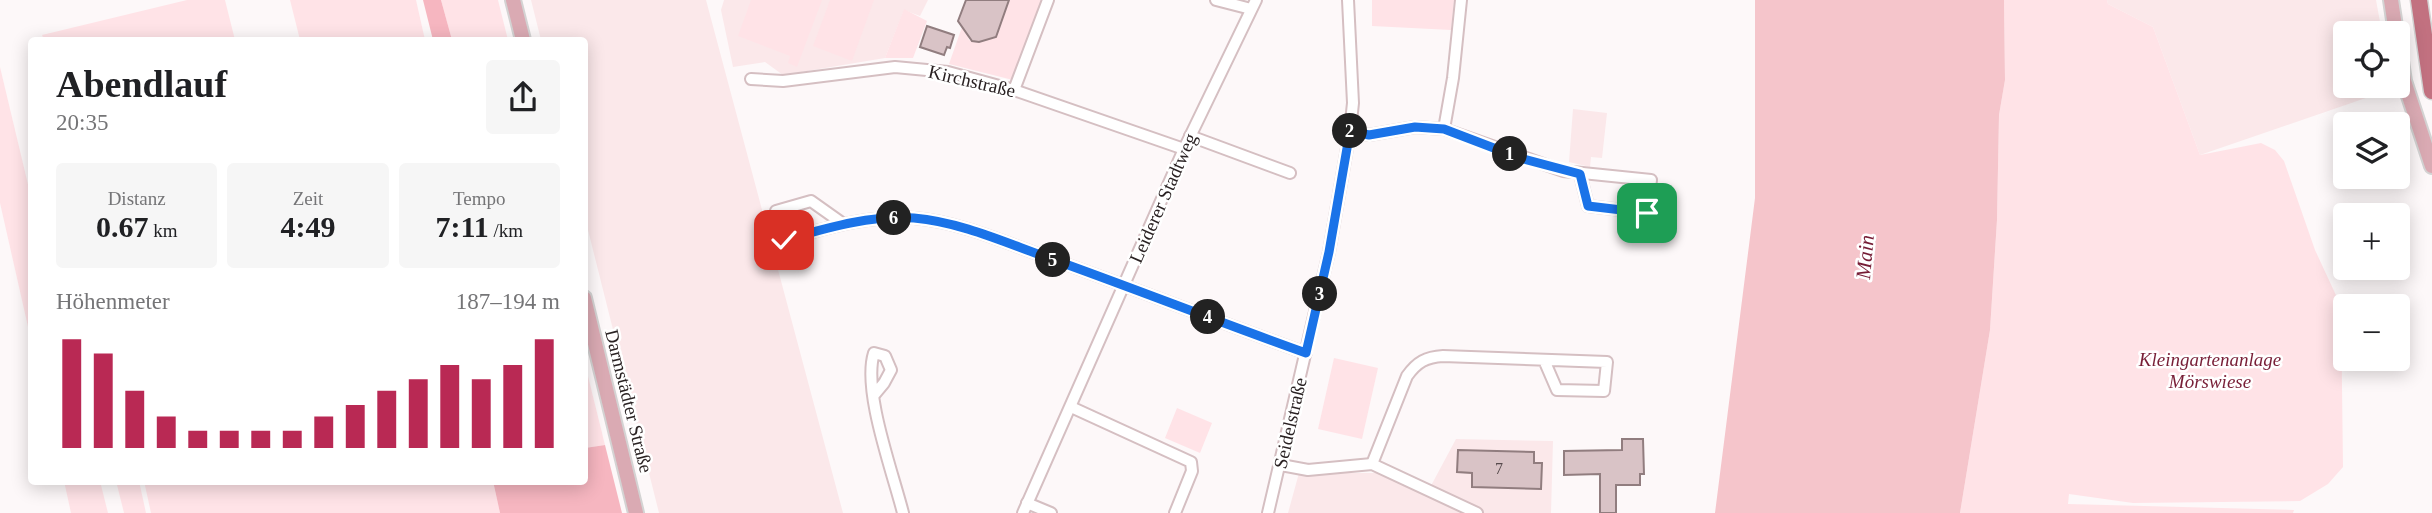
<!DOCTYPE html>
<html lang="de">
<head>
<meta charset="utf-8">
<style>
  :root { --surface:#fff; --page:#f6f6f6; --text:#202124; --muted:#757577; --accent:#b92954 }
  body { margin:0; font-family:"Times New Roman",serif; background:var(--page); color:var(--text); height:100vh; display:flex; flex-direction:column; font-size:26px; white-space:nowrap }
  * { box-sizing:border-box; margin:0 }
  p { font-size:23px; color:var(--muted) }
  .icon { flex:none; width:38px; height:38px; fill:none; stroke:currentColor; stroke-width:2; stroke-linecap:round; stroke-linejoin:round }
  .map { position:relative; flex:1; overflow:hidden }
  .details { position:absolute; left:28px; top:37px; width:560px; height:448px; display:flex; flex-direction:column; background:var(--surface); border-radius:7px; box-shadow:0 4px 18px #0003 }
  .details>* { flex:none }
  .fabs { position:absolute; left:2333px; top:21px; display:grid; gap:14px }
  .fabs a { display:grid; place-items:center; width:77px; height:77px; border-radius:7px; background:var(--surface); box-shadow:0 4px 18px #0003; font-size:35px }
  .pin { position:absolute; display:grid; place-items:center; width:60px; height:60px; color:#fff; margin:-30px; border-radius:14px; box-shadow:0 4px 10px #0006 }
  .km { position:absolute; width:35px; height:35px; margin:-18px; border-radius:50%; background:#222; color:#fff; font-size:19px; line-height:35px; text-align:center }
  .round { display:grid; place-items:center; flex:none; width:74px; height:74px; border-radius:7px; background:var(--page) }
  .headline { display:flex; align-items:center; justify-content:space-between; height:119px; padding:0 28px }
  h1 { font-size:38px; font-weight:600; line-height:52px }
  .figures { display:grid; grid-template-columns:repeat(3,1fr); gap:10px; height:119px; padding:7px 28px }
  .figures div { display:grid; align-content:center; border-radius:7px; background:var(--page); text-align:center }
  .figures b { font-size:30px; font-weight:600 }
  .figures small { font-size:19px; font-weight:400 }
  .figures p { font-size:19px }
  .chart { height:196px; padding:14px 28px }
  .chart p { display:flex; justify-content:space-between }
  .chart svg { width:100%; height:126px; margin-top:7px; stroke:var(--accent); stroke-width:6 }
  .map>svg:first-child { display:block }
</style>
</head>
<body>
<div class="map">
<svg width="2432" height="513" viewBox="0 0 2432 513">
  <rect width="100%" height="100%" fill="#fdf8f9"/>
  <g fill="#fbe8ea">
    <path d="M531 0H706L843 513H659L585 218 584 40H541Z"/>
    <path d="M724 0H928L920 16 904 10 885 58 783 75 765 62 733 67 721 10Z"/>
    <path d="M2107 0H2376L2382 33H2345V86H2392V89L2200 155 2153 27 2108 4Z"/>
    <path d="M1573 109 1607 113 1602 158 1591 157 1590 167 1569 162Z"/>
    <path d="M1456 439 1553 441 1551 513H1288L1299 473H1381L1426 495Z"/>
  </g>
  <g fill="#ffe3e7">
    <path d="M187 0H225L235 40H44L42 35Z"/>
    <path d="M290 0H416L425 40H300Z"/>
    <path d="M441 0H498L508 40H452Z"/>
    <path d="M751 0H822L797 67 788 63 790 56 738 36Z"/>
    <path d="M830 0H874L852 61 813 46Z"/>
    <path d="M1009 0H1042L1013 80 949 64 962 27 966 29 969 40C976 43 981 43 986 38L993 39 996 37Z"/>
    <path d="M1372 0H1454L1451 30 1372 26Z"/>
    <path d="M2004 0H2107L2108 4 2153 27 2200 155 2261 143 2275 150 2284 161 2315 250 2341 306 2343 467 2328 484 2300 501 2133 503 2069 494 2068 504 2294 510 2293 513H1960L1990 330 1997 220 1999 115 2005 80Z"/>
    <path d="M904 9 927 21 913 58H885Z"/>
    <path d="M0 67 31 197V340L0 203Z"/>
    <path d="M1334 358 1378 368 1362 439 1318 429Z"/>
    <path d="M584 360 605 445 585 448H584Z"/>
    <path d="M1177 408 1212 423 1200 453 1165 438Z"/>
    <path d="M64 481H100L108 513H71Z"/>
    <path d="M116 481H139L146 513H124Z"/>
    <path d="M144 481H493L500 513H151Z"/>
  </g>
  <g fill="#f6b6c0">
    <path d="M423 0H441L452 40H433Z"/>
    <path d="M605 445 622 513H500L493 481H584L585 448Z"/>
  </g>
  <path fill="#f5c5cb" d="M1755 0H2004L2005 80 1999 115 1997 220 1990 330 1960 513H1715L1755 198Z"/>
  <g fill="#d9c3c6" stroke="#917d7f" stroke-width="2">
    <path d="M966 0H1009L996 37 979 42 972 41 958 21Z"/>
    <path d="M927 26 954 35 950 48 947 47 944 55 920 47Z"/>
    <path d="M1622 439H1643L1644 474H1640V485H1616V513H1600V474L1564 475V451L1622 450Z"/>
    <path d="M1458 450 1534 452V463H1542L1541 489 1472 487V473L1457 472Z"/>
  </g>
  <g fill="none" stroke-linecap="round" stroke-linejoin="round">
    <defs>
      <g id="minor">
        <path d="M1216 0 1251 9"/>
        <path d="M751 79 783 81 895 67 948 72 1014 90 1184 149"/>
        <path d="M1014 90 1048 0"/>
        <path d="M1444 129 1453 78 1461 0"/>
        <path d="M1350 131 1369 135 1415 127 1444 129 1563 171 1651 180 1647 213 1588 206 1580 174"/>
        <path d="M1190 136 1290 173"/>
        <path d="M842 223 811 201 776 211 784 240C827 228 869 215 914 218 960 222 1004 242 1046 257 1133 288 1219 322 1306 353"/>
        <path d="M874 395 884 383 891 370 885 356 874 353C862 390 893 473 903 513"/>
        <path d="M1071 407 1191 462 1192 471 1175 513"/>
        <path d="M1372 464 1407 376C1417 362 1426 357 1443 356L1607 362 1604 391 1557 390 1544 360"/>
        <path d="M1281 465 1308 470 1372 464 1477 513"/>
        <path d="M1027 503 1051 513"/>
        <path d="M1023 513 1184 149 1256 0"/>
        <path d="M1268 513 1329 252 1350 131 1353 103 1348 0"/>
      </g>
      <g id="major">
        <path d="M513 0 523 40"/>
        <path d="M2391 0 2396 33"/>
        <path d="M2398 41 2404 81 2432 166"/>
        <path d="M584 298 636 513"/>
      </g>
      <path id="highway" d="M2419 0 2432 91"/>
    </defs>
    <use href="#minor" stroke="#d5bfc2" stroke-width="14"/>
    <use href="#major" stroke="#d4d3d3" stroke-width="18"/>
    <use href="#highway" stroke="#d4d3d3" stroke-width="19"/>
    <use href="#minor" stroke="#fff" stroke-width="10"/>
    <use href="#major" stroke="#daaab3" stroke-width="14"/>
    <use href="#highway" stroke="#c27180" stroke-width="16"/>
  </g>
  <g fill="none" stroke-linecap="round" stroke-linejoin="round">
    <defs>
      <path id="route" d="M784 240C827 228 869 215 914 218 960 222 1004 242 1046 257 1133 288 1219 322 1306 353L1329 252 1350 131 1369 135 1415 127 1444 129 1520 158 1580 174 1588 206 1647 213"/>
    </defs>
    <use href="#route" stroke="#fff" stroke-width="14"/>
    <use href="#route" stroke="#1a73e8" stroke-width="9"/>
  </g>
  <g text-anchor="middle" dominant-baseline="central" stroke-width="5" stroke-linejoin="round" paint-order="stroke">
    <g font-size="16" fill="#564a4c">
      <text x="1499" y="468">7</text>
    </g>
    <g font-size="19" fill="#2a2223" stroke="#fff">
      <text transform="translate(972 81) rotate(13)">Kirchstraße</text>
      <text transform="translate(1163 198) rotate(-66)">Leiderer Stadtweg</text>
      <text transform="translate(629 401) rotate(76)">Darmstädter Straße</text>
      <text transform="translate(1290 423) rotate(-77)">Seidelstraße</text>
    </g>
    <g font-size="19" font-style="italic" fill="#781f37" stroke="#fff">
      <text x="2210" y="359">Kleingartenanlage<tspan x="2210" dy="22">Mörswiese</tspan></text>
    </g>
    <g font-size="21" font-style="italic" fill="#751c35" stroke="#fff">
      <text transform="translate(1865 257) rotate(-85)">Main</text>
    </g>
  </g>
</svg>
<div class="fabs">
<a><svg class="icon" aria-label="locate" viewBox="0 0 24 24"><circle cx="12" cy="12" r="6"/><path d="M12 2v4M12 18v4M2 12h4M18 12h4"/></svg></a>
<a><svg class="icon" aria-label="layers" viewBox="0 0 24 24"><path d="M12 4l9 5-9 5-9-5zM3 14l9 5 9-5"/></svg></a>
<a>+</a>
<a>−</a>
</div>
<div class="pin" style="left:1647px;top:213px;background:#1e9e55"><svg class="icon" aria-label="arrive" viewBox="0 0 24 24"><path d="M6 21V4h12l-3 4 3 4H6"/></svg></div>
<div class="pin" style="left:784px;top:240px;background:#d93025"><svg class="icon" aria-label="check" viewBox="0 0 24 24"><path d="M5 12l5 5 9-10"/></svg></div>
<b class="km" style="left:1510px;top:154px">1</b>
<b class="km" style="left:1350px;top:131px">2</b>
<b class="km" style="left:1320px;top:294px">3</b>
<b class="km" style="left:1208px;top:317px">4</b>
<b class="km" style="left:1053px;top:260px">5</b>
<b class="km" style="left:894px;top:218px">6</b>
<section class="details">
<div class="headline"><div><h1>Abendlauf</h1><p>20:35</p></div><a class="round"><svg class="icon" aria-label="share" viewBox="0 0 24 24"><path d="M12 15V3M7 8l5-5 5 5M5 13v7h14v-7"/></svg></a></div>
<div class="figures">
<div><p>Distanz</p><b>0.67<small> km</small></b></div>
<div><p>Zeit</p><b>4:49</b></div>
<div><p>Tempo</p><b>7:11<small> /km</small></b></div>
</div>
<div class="chart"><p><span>Höhenmeter</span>187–194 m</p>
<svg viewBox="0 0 160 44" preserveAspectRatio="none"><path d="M5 44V6M15 44V11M25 44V24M35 44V33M45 44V38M55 44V38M65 44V38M75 44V38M85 44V33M95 44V29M105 44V24M115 44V20M125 44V15M135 44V20M145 44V15M155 44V6"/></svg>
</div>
</section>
</div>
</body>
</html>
